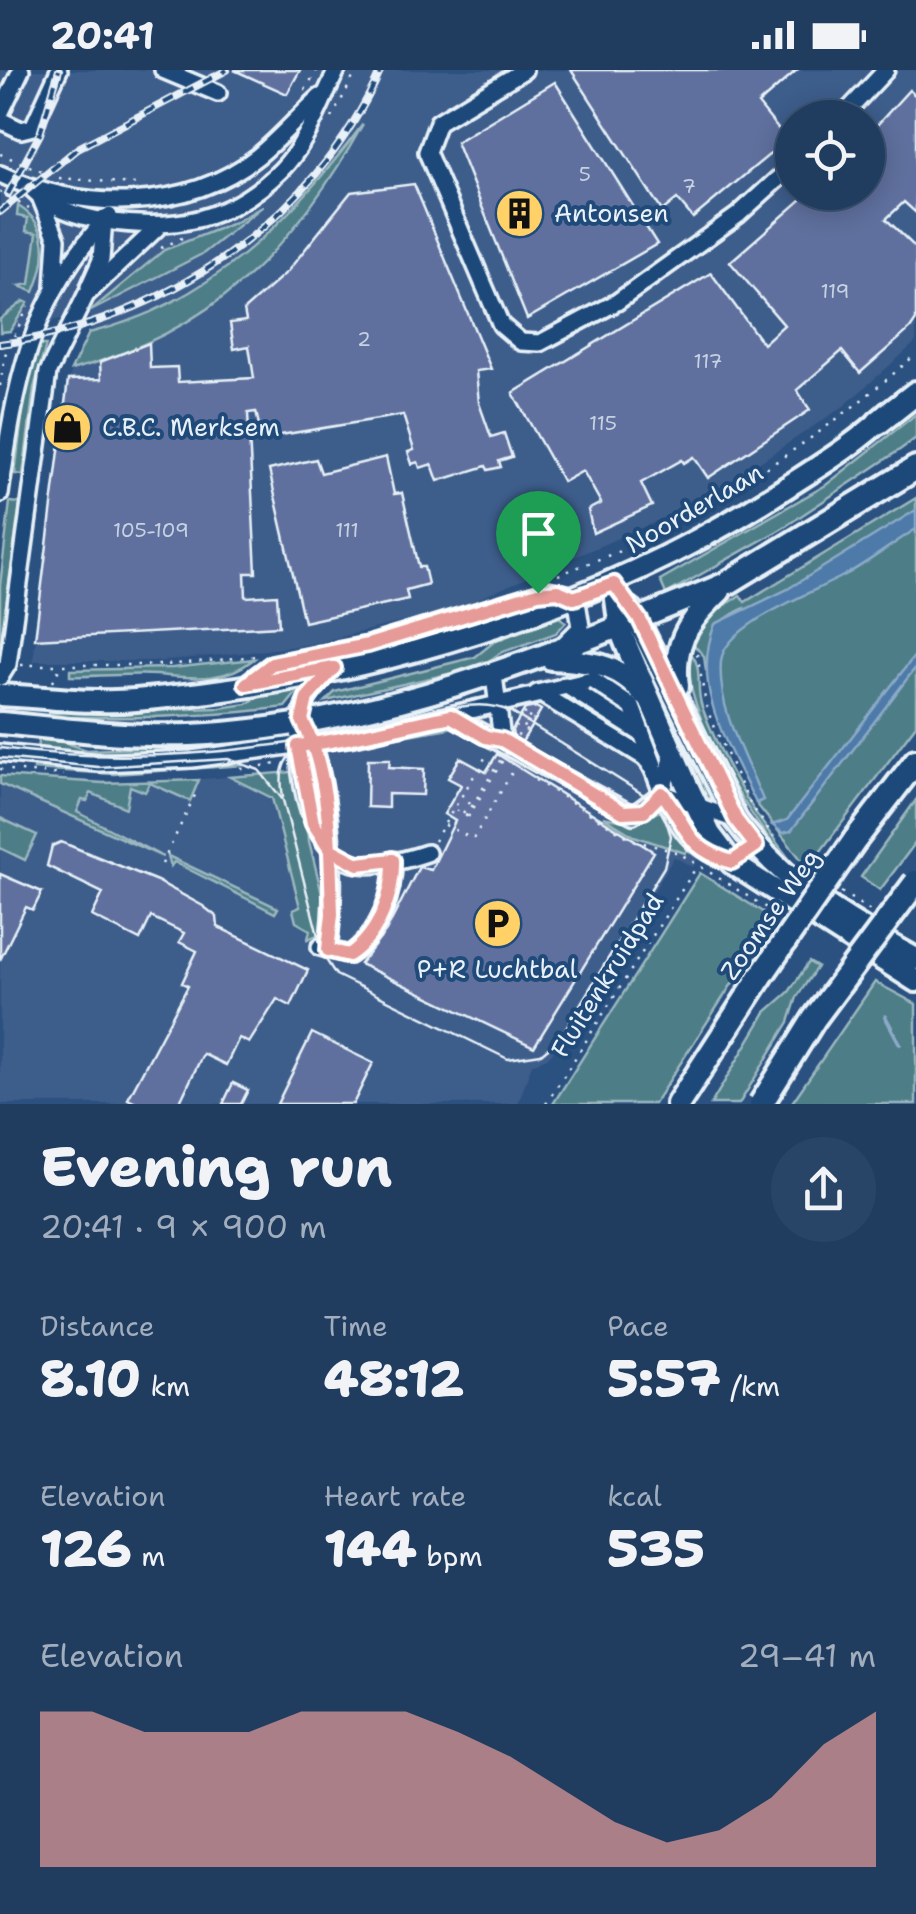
<!DOCTYPE html>
<html lang="en">
<head>
<meta charset="utf-8">
<style>
  :root { --surface:#203d60; --page:#284466; --text:#f1f3f6; --muted:#a2aebd; --line:#3d5675; --accent:#e69b98 }
  body { margin:0; font-family:"Shantell Sans",sans-serif; background:var(--page); color:var(--text); height:100vh; display:flex; flex-direction:column; font-size:38px; white-space:nowrap }
  * { box-sizing:border-box; margin:0 }
  p { font-size:32px; color:var(--muted) }
  .icon { flex:none; width:55px; height:55px; fill:none; stroke:currentColor; stroke-width:2; stroke-linecap:round; stroke-linejoin:round }
  .map { position:relative; height:1034px; overflow:hidden }
  .side { display:flex; flex-direction:column; background:var(--surface); flex:1 }
  .side>* { flex:none }
  .tools { position:absolute; left:775px; top:30px; display:grid; gap:20px }
  .tools a { display:grid; place-items:center; width:110px; height:110px; border-radius:50%; background:var(--surface); box-shadow:0 5px 25px #0003,0 0 0 2px var(--line); font-size:50px }
  .pin { position:absolute; display:grid; place-items:center; width:85px; height:85px; color:#fff; margin:-102px -42px; border-radius:50% 50% 50% 0; rotate:-45deg; box-shadow:0 0 10px #0007 }
  .pin .icon { rotate:45deg }
  .round { display:grid; place-items:center; flex:none; width:105px; height:105px; border-radius:52px; background:var(--page) }
  .head { display:flex; align-items:center; justify-content:space-between; height:170px; padding:0 40px }
  h1 { font-size:55px; font-weight:800; line-height:75px }
  .metrics { display:grid; grid-template-columns:repeat(3,1fr); gap:15px; height:170px; padding:10px 40px }
  .metrics div { display:grid; align-content:center }
  .metrics b { font-size:50px; font-weight:800 }
  .metrics small { font-size:28px; font-weight:400 }
  .metrics p { font-size:28px }
  .chart { height:280px; padding:20px 40px }
  .chart p { display:flex; justify-content:space-between }
  .chart svg { width:100%; height:180px; margin-top:10px; fill:var(--accent); opacity:.7 }
  .status { display:flex; justify-content:space-between; align-items:center; height:70px; padding:0 50px; background:var(--surface); direction:ltr }
  .status svg { height:28px; fill:currentColor }
  .map>svg:first-child { display:block }
</style>
</head>
<body>
<div class="status"><b>20:41</b><svg viewBox="0 0 49 12"><path d="M0 12V9h3v3zM5 12V6h3v6zM10 12V3h3v9zM15 12V0h3v12zM26 1h20v11H26zM47 4h2v5h-2z"/></svg></div>
<div class="map">
<svg width="916" height="1034" viewBox="0 0 916 1034">
  <rect width="100%" height="100%" fill="#2b5180"/>
  <filter id="ink" filterUnits="userSpaceOnUse"><feTurbulence type="fractalNoise" baseFrequency=".01" numOctaves="2"/><feDisplacementMap in="SourceGraphic" scale="20" xChannelSelector="R" yChannelSelector="G"/><feConvolveMatrix kernelMatrix="1 2 1 2 8 2 1 2 1" color-interpolation-filters="sRGB"/></filter>
  <g filter="url(#ink)">
    <g fill="#3e5d8b" fill-rule="evenodd">
      <path d="M0 0H916V272L844 336 733 410 669 446 455 539 312 574 250 582 163 591H33L68 310 92 257 88 243 0 262ZM792 48H868V122H792Z"/>
      <path d="M568 599 602 601 640 631 705 777 693 797 674 787 566 968 547 988 532 994 518 1034H0V706L149 713 292 702 325 693 322 680 448 655 504 623Z"/>
    </g>
    <g fill="#4e7d86" stroke="#9bb7bf" stroke-width="2.5">
      <path d="M363 54C293 180 213 262 71 300L89 263C210 234 291 150 363 54Z"/>
      <path d="M18 136C52 156 47 191 34 222L19 216 30 214 37 163 26 161 28 148 17 146Z"/>
      <path d="M263 136 204 183 89 242 164 180 236 152Z"/>
      <path d="M24 231 28 233 10 261 0 262V249Z"/>
      <path d="M39 275H46L34 318 23 405 15 404 24 331Z"/>
      <path d="M916 344V368L901 379 783 458 666 524 660 510 826 415Z"/>
      <path d="M916 428V655L808 798 756 733 759 732 719 637 713 594 743 539C712 553 710 569 706 601L704 586 692 573 695 556 740 525 745 532Z"/>
      <path d="M10 432 20 433 0 579V515Z"/>
      <path d="M559 547 566 552 556 563 500 583 480 597 326 631 335 622 475 587 495 571Z"/>
      <path d="M686 578C706 596 694 615 702 637 727 703 758 752 803 806L801 809C752 751 687 656 686 578Z"/>
      <path d="M645 580 714 731 702 725 638 583Z"/>
      <path d="M254 589C224 613 193 608 157 605 129 603 99 607 70 606V600L172 598Z"/>
      <path d="M303 615 285 637C205 648 127 648 46 647L49 643 220 638 247 634 268 620Z"/>
      <path d="M478 628 332 664 341 653 389 650Z"/>
      <path d="M448 655 449 658 322 680Z"/>
      <path d="M39 664 87 680 266 673C189 682 114 685 37 680Z"/>
      <path d="M236 692 245 695 114 704 34 699 35 694 87 698Z"/>
      <path d="M292 702 323 828 320 864 308 869 310 860 296 852 293 840 300 837 272 728 230 707Z"/>
      <path d="M0 706 103 713 199 710 190 731 150 713 145 722 130 716 126 738 91 723 87 731 82 730 77 742 163 787 0 714Z"/>
      <path d="M916 730V772L880 820 861 807Z"/>
      <path d="M669 738 688 779 685 783 634 766 603 747 630 752Z"/>
      <path d="M0 748 37 765 25 790 0 778Z"/>
      <path d="M168 786 278 838 275 843 174 792 171 796Z"/>
      <path d="M700 803 774 849 654 1034H553Z"/>
      <path d="M809 892 817 897 797 927 789 952 739 1034H711L766 942 789 922Z"/>
      <path d="M875 912 916 934V1034H791Z"/>
    </g>
    <g fill="#4d7aa8" stroke="#8baac8" stroke-width="2.5">
      <path d="M916 440V459C892 474 869 492 845 505 815 522 725 554 721 591 717 639 745 686 763 730L756 733C730 678 689 617 715 554L786 520Z"/>
      <path d="M916 584V597L791 761 783 763 772 755 787 750Z"/>
    </g>
    <g fill="none" stroke-linecap="round" stroke-linejoin="round">
      <path stroke="#8baac8" stroke-width="4" d="M885 946 900 974"/>
    </g>
    <g fill="#5f709e" stroke="#e8f1f8" stroke-width="2.5">
      <path d="M234 0H300L287 24Z"/>
      <path d="M571 0H797L758 34 787 70 693 148 677 129 662 141Z"/>
      <path d="M555 12 657 174 527 249 456 72Z"/>
      <path d="M909 20 916 26V143L904 132 886 149 916 178V250L910 259 860 303 842 281 797 320 810 340 708 408 694 387 684 393 682 390 641 413 652 436 593 463 588 440 601 433 583 401 563 412 513 323 711 203 763 274 784 255 730 192 810 122H868L876 108 868 100V65Z"/>
      <path d="M414 114 491 299 476 301 479 333 491 367 504 363 512 387 499 391 501 397 488 400 486 396 438 411 432 394 420 398 418 392 412 394 408 382 414 380 403 345 262 368 256 342 248 343 256 503H245L246 527 277 525 279 556 35 569 68 310 101 309 100 292 149 273 150 298 177 297 178 312 254 308 249 276 234 279 230 253 246 251 244 240 287 202 351 122Z"/>
      <path d="M386 387 394 424 402 423 419 497H424L428 514 406 520 408 529 304 552 269 400 316 389 321 403Z"/>
      <path d="M536 637 541 640 522 672 513 667 512 660 525 639Z"/>
      <path d="M497 684 654 782 534 977 360 894 386 861 419 797 431 800 455 751 444 744 461 715 448 708 460 688 486 702Z"/>
      <path d="M368 689H390L389 697 424 699 423 725 388 724V738L367 737Z"/>
      <path d="M61 772 157 811 203 836 217 847 218 857 308 900 291 936 277 929 249 973 239 968 226 995 203 984 179 1034H138L128 1029 188 916 182 913 197 881 179 872 184 863 151 847 140 870 92 846 103 823 47 796 52 776Z"/>
      <path d="M0 804 42 822 33 840 26 837 0 890Z"/>
      <path d="M312 963 373 993 353 1034H277Z"/>
      <path d="M233 1013 248 1020 241 1034H223Z"/>
    </g>
    <g fill="none" stroke-linecap="round" stroke-linejoin="round">
      <defs>
        <g id="minor">
          <path d="M163 0 218 23"/>
          <path d="M524 0 438 52 427 82 501 255 521 272 540 273 617 232 738 145 792 96"/>
          <path d="M0 44 21 0"/>
          <path d="M841 48 886 0"/>
          <path d="M0 50 21 60 33 57 59 0"/>
          <path d="M0 104C79 142 187 143 258 86 280 68 299 46 320 27"/>
          <path d="M31 118C51 138 79 147 106 151 175 161 230 151 281 100 308 73 320 33 337 0"/>
          <path d="M41 129 57 169 54 217"/>
          <path d="M89 217 101 190 104 148"/>
          <path d="M0 424C15 316 29 229 109 146"/>
          <path d="M333 598C324 609 310 621 305 634 290 676 303 787 359 794 379 797 409 789 427 783"/>
          <path d="M494 605 502 670"/>
          <path d="M0 607 8 594 48 302 86 225 157 158"/>
          <path d="M245 614 272 594 368 575 548 520 567 524 578 538 581 557 564 574"/>
          <path d="M565 615 642 664"/>
          <path d="M537 623 592 610 632 637 654 695"/>
          <path d="M451 646 633 745 662 723 673 685"/>
          <path d="M311 667C332 733 337 810 328 879"/>
          <path d="M0 683 99 693 192 689 354 667 541 624 644 687C655 698 655 707 662 722 679 758 692 780 732 793L756 775"/>
          <path d="M662 723 736 750"/>
          <path d="M320 877 349 885C379 865 394 824 393 790"/>
        </g>
        <g id="major">
          <path d="M614 514 620 559 628 579 685 711 710 764 732 793 916 911"/>
          <path d="M632 540 736 750C781 812 849 852 916 889"/>
          <path d="M551 589C585 591 620 593 642 623"/>
          <path d="M678 616C672 572 690 550 720 521"/>
          <path d="M0 625C44 627 92 634 136 630 365 610 598 541 790 415 824 393 860 371 888 343"/>
          <path d="M0 653C64 659 126 667 190 665 380 657 555 583 729 512"/>
        </g>
        <g id="highway">
          <path d="M879 352 916 323"/>
          <path d="M729 512 916 398"/>
          <path d="M855 770 916 691"/>
          <path d="M678 1034 761 906"/>
        </g>
      </defs>
      <use href="#minor" stroke="#e8f1f8" stroke-width="22"/>
      <use href="#major" stroke="#e8f1f8" stroke-width="28"/>
      <use href="#highway" stroke="#e8f1f8" stroke-width="30"/>
      <g stroke="#e8f1f8" stroke-width="2.5" stroke-dasharray="2.5 8" stroke-linecap="butt">
        <path d="M305 20 317 0"/>
        <path d="M332 48 357 0"/>
        <path d="M0 84 51 105"/>
        <path d="M59 108 135 114"/>
        <path d="M0 122 29 139"/>
        <path d="M161 178 182 168"/>
        <path d="M0 316 5 285 28 237"/>
        <path d="M630 484 627 477C732 425 829 362 916 284"/>
        <path d="M558 505 625 479"/>
        <path d="M697 584 707 640 749 732 774 767"/>
        <path d="M21 595H166L257 586"/>
        <path d="M53 612 60 597"/>
        <path d="M524 643 533 650"/>
        <path d="M515 656 527 661"/>
        <path d="M0 699 63 705"/>
        <path d="M241 699 277 694"/>
        <path d="M480 699 486 703 491 694"/>
        <path d="M535 710 633 770 679 783 779 846"/>
        <path d="M456 740 468 747"/>
        <path d="M463 743 470 732 475 735"/>
        <path d="M445 755 473 769 514 699"/>
        <path d="M434 771 485 688 492 693 495 688"/>
        <path d="M162 794 198 719"/>
        <path d="M841 822 872 842"/>
        <path d="M546 1034 697 796"/>
      </g>
      <use href="#minor" stroke="#1f4a7a" stroke-width="15"/>
      <use href="#major" stroke="#1f4a7a" stroke-width="20"/>
      <use href="#highway" stroke="#1f4a7a" stroke-width="22"/>
      <g stroke="#e8f1f8" stroke-width="2.5">
        <path d="M0 678C134 696 268 682 400 652 435 644 477 625 511 642L652 730 664 744 671 766 664 797 559 969 541 984 508 989 336 905 323 885 283 730 259 700 228 689 98 697 0 688"/>
        <path d="M283 727C278 699 284 685 308 670"/>
      </g>
      <defs>
        <g id="rail">
          <path d="M8 124 40 64 59 0"/>
          <path d="M0 142 78 78 227 0"/>
          <path d="M0 274C163 252 313 153 381 0"/>
        </g>
      </defs>
      <use href="#rail" stroke="#e8f1f8" stroke-width="8"/>
      <use href="#rail" stroke="#1f4a7a" stroke-width="4" stroke-dasharray="11" stroke-linecap="butt"/>
      <defs>
        <g id="highway-bridge">
          <path d="M761 906 855 770"/>
          <path d="M761 1034 814 949 916 812"/>
        </g>
      </defs>
      <use href="#highway-bridge" stroke="#e8f1f8" stroke-width="30" stroke-linecap="butt"/>
      <g stroke="#e8f1f8" stroke-width="2.5" stroke-dasharray="2.5 8" stroke-linecap="butt">
        <path d="M466 746 515 666"/>
        <path d="M468 747 535 638"/>
      </g>
      <use href="#highway-bridge" stroke="#1f4a7a" stroke-width="22"/>
    </g>
  </g>
  <g fill="none" stroke-linecap="round" stroke-linejoin="round" filter="url(#ink)">
    <defs>
      <path id="route" d="M538 523 368 575 272 594 246 614 334 598 307 628 302 650C322 687 328 737 330 779L358 794 393 790C394 824 379 865 349 885L328 880 332 844 330 779 313 753 298 676C349 670 400 656 451 646L486 667 502 670 623 742 644 741 662 723C690 758 683 777 732 792L756 776 736 750 640 550 614 514 574 528 558 521 538 523"/>
    </defs>
    <use href="#route" stroke="#fff" stroke-width="20"/>
    <use href="#route" stroke="#e69b98" stroke-width="12"/>
  </g>
  <defs>
    <symbol id="building-disc" viewBox="-11 -11 22 22"><circle r="9.5" fill="#ffd166" stroke="#1f4a7a"/><path d="M-4-6H4V6H1V3H-1V6H-4ZM-2.5-4.3h1.7v1.8h-1.7ZM.8-4.3h1.7v1.8H.8ZM-2.5-1h1.7V.8h-1.7ZM.8-1h1.7V.8H.8Z" fill="#111"/></symbol>
    <symbol id="shop-disc" viewBox="-11 -11 22 22"><circle r="9.5" fill="#ffd166" stroke="#1f4a7a"/><path d="M-5-2.5h2.3a2.7 3.5 0 0 1 5.4 0H5L5.5 6h-11ZM-1.5-2.5h3a1.5 2.3 0 0 0-3 0Z" fill="#111"/></symbol>
    <symbol id="parking-disc" viewBox="-11 -11 22 22"><circle r="9.5" fill="#ffd166" stroke="#1f4a7a"/><path d="M-3.5-5.5H1a3.5 3.5 0 0 1 0 7H-1V5.5H-3.5ZM-1-3.4V-.6H.8a1.4 1.4 0 0 0 0-2.8Z" fill="#111"/></symbol>
  </defs>
  <g fill-rule="evenodd">
    <use href="#building-disc" x="492" y="116" width="55" height="55"/>
    <use href="#shop-disc" x="40" y="330" width="55" height="55"/>
    <use href="#parking-disc" x="470" y="826" width="55" height="55"/>
  </g>
  <g text-anchor="middle" dominant-baseline="central" stroke-width="8" stroke-linejoin="round" paint-order="stroke">
    <g font-size="20" fill="#c6d1e2">
      <text x="585" y="104">5</text>
      <text x="689" y="116">7</text>
      <text x="835" y="221">119</text>
      <text x="364" y="269">2</text>
      <text x="708" y="291">117</text>
      <text x="603" y="353">115</text>
      <text x="151" y="460">105-109</text>
      <text x="347" y="460">111</text>
    </g>
    <g font-size="25" fill="#e8f1f8" stroke="#1f4a7a" text-anchor="start">
      <text x="554" y="143">Antonsen</text>
      <text x="102" y="357">C.B.C. Merksem</text>
      <text x="497" y="899" text-anchor="middle">P+R Luchtbal</text>
    </g>
    <g font-size="25" fill="#e8f1f8" stroke="#1f4a7a">
      <text transform="translate(694 438) rotate(-30)">Noorderlaan</text>
      <text transform="translate(770 844) rotate(-55)">Zoomse Weg</text>
      <text transform="translate(607 905) rotate(-58)">Fluitenkruidpad</text>
    </g>
  </g>
</svg>
<div class="tools">
<a><svg class="icon" aria-label="locate" viewBox="0 0 24 24"><circle cx="12" cy="12" r="6"/><path d="M12 2v4M12 18v4M2 12h4M18 12h4"/></svg></a>
</div>
<div class="pin" style="left:538px;top:523px;background:#1e9e55"><svg class="icon" aria-label="arrive" viewBox="0 0 24 24"><path d="M6 21V4h12l-3 4 3 4H6"/></svg></div>
</div>
<section class="side">
<div class="head"><div><h1>Evening run</h1><p>20:41 · 9 × 900 m</p></div><a class="round"><svg class="icon" aria-label="share" viewBox="0 0 24 24"><path d="M12 15V3M7 8l5-5 5 5M5 13v7h14v-7"/></svg></a></div>
<div class="metrics">
<div><p>Distance</p><b>8.10<small> km</small></b></div>
<div><p>Time</p><b>48:12</b></div>
<div><p>Pace</p><b>5:57<small> /km</small></b></div>
</div>
<div class="metrics">
<div><p>Elevation</p><b>126<small> m</small></b></div>
<div><p>Heart rate</p><b>144<small> bpm</small></b></div>
<div><p>kcal</p><b>535</b></div>
</div>
<div class="chart"><p><span>Elevation</span>29–41 m</p>
<svg viewBox="0 0 160 44" preserveAspectRatio="none"><path d="M0 44V6L10 6L20 11L30 11L40 11L50 6L60 6L70 6L80 11L90 17L100 25L110 33L120 38L130 35L140 27L150 14L160 6V44z"/></svg>
</div>
</section>
</body>
</html>
